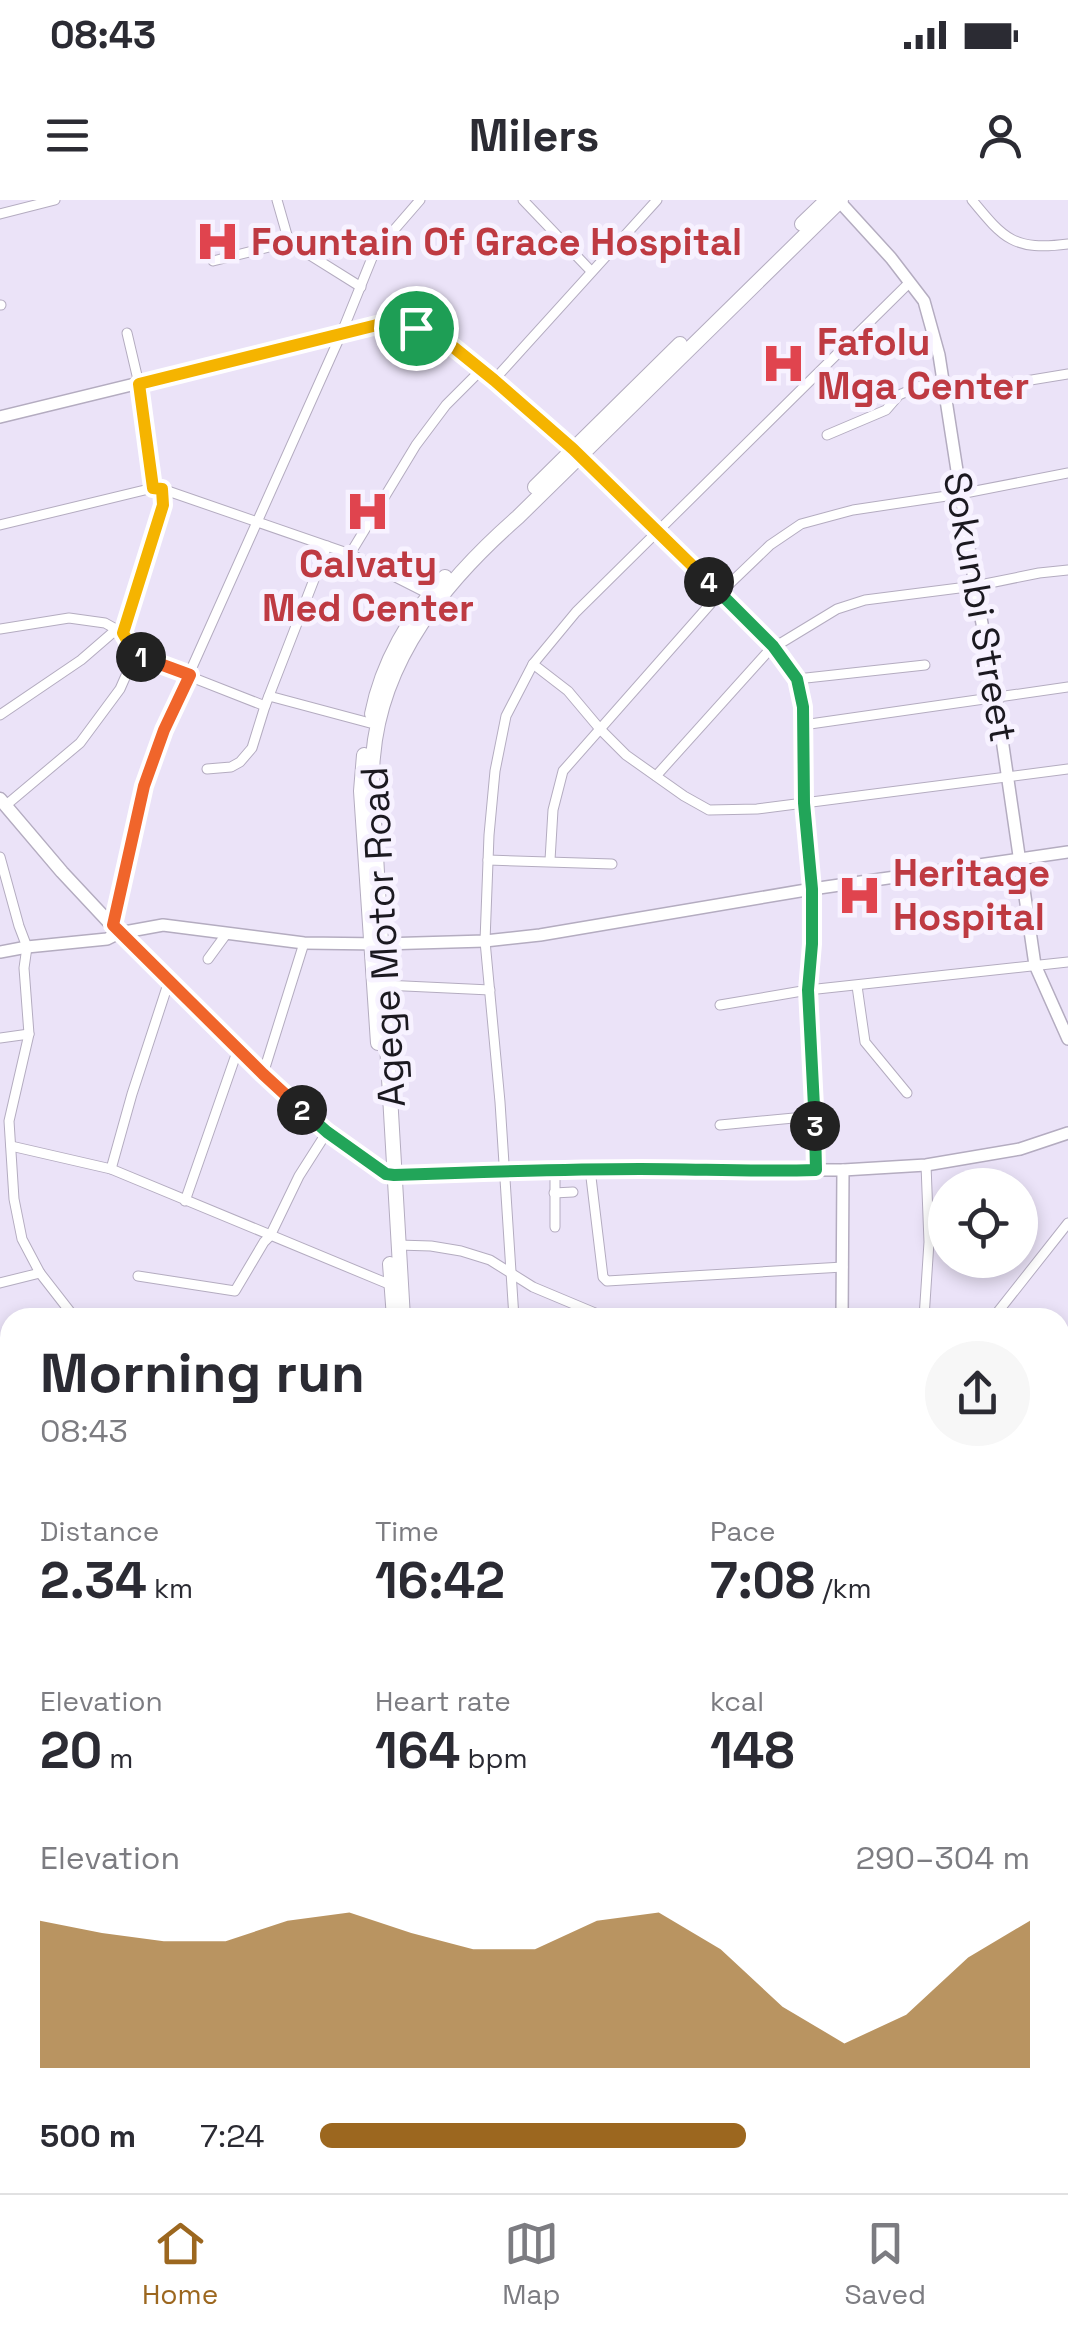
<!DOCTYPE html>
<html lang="en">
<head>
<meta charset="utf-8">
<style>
  :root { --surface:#fff; --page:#f7f7f7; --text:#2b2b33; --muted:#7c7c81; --line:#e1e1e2; --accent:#9c671f }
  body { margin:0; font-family:"Space Grotesk",sans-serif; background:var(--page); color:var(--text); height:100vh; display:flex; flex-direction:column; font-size:38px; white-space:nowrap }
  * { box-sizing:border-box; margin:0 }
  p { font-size:32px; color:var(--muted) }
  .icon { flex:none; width:55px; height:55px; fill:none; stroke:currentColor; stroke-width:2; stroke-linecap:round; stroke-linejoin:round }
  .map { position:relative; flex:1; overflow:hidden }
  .details { position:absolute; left:0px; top:1108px; width:1070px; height:888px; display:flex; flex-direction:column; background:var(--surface); border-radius:30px 30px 0 0; box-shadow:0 5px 15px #0003 }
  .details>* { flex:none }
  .buttons { position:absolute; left:928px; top:968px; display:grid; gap:20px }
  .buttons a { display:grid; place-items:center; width:110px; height:110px; border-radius:50%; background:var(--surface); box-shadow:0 5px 15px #0003; font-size:50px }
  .pin { position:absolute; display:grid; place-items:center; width:85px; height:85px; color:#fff; margin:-42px; border:5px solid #fff; border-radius:50%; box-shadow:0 2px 10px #0007 }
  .km { position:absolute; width:50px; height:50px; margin:-25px; border-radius:50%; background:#222; color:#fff; font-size:28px; line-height:50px; text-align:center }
  .round { display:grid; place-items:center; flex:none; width:105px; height:105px; border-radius:52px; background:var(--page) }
  .head { display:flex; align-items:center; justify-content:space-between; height:170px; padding:0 40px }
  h1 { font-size:55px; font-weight:800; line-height:75px }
  .metrics { display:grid; grid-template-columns:repeat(3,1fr); gap:15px; height:170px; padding:10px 40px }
  .metrics div { display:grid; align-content:center }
  .metrics b { font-size:50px; font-weight:800 }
  .metrics small { font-size:28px; font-weight:400 }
  .metrics p { font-size:28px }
  .chart { height:280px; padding:20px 40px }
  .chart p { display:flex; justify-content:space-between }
  .chart svg { width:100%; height:180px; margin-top:10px; fill:var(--accent); opacity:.7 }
  ul { padding:0 40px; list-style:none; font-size:32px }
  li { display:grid; grid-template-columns:160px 120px 1fr; align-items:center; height:75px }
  li i { height:25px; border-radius:12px; background:var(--accent) }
  .status { display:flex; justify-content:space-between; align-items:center; height:70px; padding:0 50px; background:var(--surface); direction:ltr }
  .status svg { height:28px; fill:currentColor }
  header { display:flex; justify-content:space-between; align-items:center; height:130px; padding:0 40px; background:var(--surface); font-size:45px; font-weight:800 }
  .tabs { display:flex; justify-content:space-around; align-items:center; height:140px; border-top:2px solid var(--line); background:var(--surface); font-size:28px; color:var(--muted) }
  .tabs a { display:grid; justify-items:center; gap:5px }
  .tabs .active { color:var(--accent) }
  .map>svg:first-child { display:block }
</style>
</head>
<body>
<div class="status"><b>08:43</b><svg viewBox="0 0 49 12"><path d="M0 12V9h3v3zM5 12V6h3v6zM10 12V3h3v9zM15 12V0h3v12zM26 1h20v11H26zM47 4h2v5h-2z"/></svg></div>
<header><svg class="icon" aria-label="menu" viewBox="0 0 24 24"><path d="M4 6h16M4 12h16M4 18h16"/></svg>Milers<svg class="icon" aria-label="person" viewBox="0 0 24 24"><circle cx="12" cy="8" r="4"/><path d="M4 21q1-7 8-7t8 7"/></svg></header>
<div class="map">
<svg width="1068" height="1993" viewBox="0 0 1068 1993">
  <rect width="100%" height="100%" fill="#ebe3f8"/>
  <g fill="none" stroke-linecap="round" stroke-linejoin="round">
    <defs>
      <g id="minor">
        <path d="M277 0 289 42 361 87"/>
        <path d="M523 0 591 71"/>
        <path d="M972 0C1004 39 1014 51 1068 44"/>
        <path d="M0 14 55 0"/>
        <path d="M213 61 289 42"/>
        <path d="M0 105H1"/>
        <path d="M127 133 139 184 153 288"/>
        <path d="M494 180 657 0"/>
        <path d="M946 194 1068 174"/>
        <path d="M827 235 886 210 899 195 917 187 943 182"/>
        <path d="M0 325 153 288 162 289 350 354 429 394"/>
        <path d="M350 354 416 245 446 205 481 170"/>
        <path d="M0 429 69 418 105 423 123 433 135 455 265 506"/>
        <path d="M123 433 162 312V289"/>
        <path d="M771 444 781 443 837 409 865 400 975 386 1039 373 1068 370"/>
        <path d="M533 464 568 491 600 529 626 555 684 596 709 610 757 609 1068 569"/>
        <path d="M797 479 925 465"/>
        <path d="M269 496 370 523"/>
        <path d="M0 515 81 460 118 428"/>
        <path d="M803 525 1068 487"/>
        <path d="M207 569 231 567 240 562 252 548 265 506 327 346"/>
        <path d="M656 576 773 446"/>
        <path d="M5 606 80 543 120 489 135 455"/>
        <path d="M0 657 19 726 27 747 24 768 29 834 9 921 14 999 22 1039 40 1073"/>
        <path d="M488 660 612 664"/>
        <path d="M550 660 553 610 563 571 720 393 770 345 801 324 853 310 960 294 1068 273"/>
        <path d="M113 725 144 586 164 530 342 132 374 53 420 0"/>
        <path d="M208 759 227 733"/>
        <path d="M384 785 490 790"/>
        <path d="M857 786 865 842 907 893"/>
        <path d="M720 805 808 790 1068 762"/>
        <path d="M0 838 29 834"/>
        <path d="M263 874 304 743"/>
        <path d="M720 925 815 916"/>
        <path d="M11 946 111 969 391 1085"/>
        <path d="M111 969 132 894 169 781"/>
        <path d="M590 969 603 1077 607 1081 843 1067"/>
        <path d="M554 993 573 992"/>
        <path d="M185 1001 238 849"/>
        <path d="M555 1027V970"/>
        <path d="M398 1045 431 1046 461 1051 490 1060 533 1087 607 1118"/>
        <path d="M138 1076 235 1091 264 1042 270 1036 299 976 327 932"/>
        <path d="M0 1083 40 1073 75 1118"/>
        <path d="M514 1118 500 902 485 741 489 635 495 571 506 516 533 464 576 412 909 83"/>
        <path d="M924 1118 929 1042 926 965"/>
        <path d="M993 1118 1068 1023"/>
        <path d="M1060 1285 1068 1273"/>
        <path d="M0 1316 10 1312"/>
        <path d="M1060 1414 1068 1437"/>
        <path d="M1060 1517 1068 1512"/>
        <path d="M0 1520 10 1505"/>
        <path d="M1060 1589 1068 1591"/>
        <path d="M0 1626 10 1606"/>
        <path d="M0 1658 10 1664"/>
        <path d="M0 1728 10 1733"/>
        <path d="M0 1819 10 1824"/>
        <path d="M1060 1853 1068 1847"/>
        <path d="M0 1913 10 1917"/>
        <path d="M1060 1980 1068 1975"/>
        <path d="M159 1985 178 1993"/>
        <path d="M375 1985 393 1993"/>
        <path d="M569 1985 586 1993"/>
        <path d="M776 1985 791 1991"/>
        <path d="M858 1985 865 1993"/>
        <path d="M1049 1986 1052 1985"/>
        <path d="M303 1993 306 1985"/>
        <path d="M478 1993 482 1985"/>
        <path d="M646 1993 650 1985"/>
        <path d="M873 1993 884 1985"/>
      </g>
      <g id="tertiary">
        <path d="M839 1 891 58 924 101 939 155 975 386 996 498 1035 765 1068 839"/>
        <path d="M0 217 381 124 416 128 452 146 494 180 573 249 771 444 797 479 803 507 804 603 812 689V744L808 790 816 969"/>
        <path d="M0 752 27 747 107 739 119 733 163 725 304 743 382 744 485 741 540 735 812 689 1068 652"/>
        <path d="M394 975 590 969 843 970 926 965 1020 949 1068 933"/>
        <path d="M842 1118 843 970"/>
        <path d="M1060 1161 1068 1149"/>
        <path d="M1060 1350 1068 1347"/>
      </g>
      <g id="secondary">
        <path d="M0 599 62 672 119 733 263 874 327 932 386 974 394 975"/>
        <path d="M0 1240 10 1231"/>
      </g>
      <path id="primary" d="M0 1215 10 1219"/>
      <g id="trunk">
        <path d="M802 24 827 0"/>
        <path d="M535 287 680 144"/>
        <path d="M372 514C382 463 410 415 445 377"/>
        <path d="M364 555 361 591 378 843"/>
        <path d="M390 1064 394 1118"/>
        <path d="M403 1118 373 604C373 589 371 573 373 557 381 458 446 380 518 317L841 0"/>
        <path d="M1060 1735 1068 1743"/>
        <path d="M1060 1750 1068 1759"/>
      </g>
    </defs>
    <use href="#minor" stroke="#b4acc0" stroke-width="11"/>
    <use href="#tertiary" stroke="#b4acc0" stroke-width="14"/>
    <use href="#secondary" stroke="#b4acc0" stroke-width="15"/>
    <use href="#primary" stroke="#b4acc0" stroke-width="16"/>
    <use href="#trunk" stroke="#b4acc0" stroke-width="16"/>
    <use href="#minor" stroke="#fff" stroke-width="9"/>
    <use href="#tertiary" stroke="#fff" stroke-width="11"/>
    <use href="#secondary" stroke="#fff" stroke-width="12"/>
    <use href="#primary" stroke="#fff" stroke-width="14"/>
    <use href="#trunk" stroke="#fff" stroke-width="14"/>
  </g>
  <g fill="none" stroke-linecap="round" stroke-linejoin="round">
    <defs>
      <path id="split-1" d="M141 457 135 454 123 433 163 305 162 289 153 288 139 184 381 124 416 128"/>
      <path id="split-2" d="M141 457 190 475 164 530 144 586 113 725 263 874 302 910"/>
      <path id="split-3" d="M302 910 327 932 386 974 394 975C476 972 558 969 640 969 699 969 757 972 816 970L815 926"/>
      <path id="split-4" d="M709 382 773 446 797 479 803 507 804 603 812 689V744L808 790 815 926"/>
      <path id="split-5" d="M416 128 452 146 494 180 573 249 709 382"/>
    </defs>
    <use href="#split-1" stroke="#fff" stroke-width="20"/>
    <use href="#split-2" stroke="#fff" stroke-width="20"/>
    <use href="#split-3" stroke="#fff" stroke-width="20"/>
    <use href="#split-4" stroke="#fff" stroke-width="20"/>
    <use href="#split-5" stroke="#fff" stroke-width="20"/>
    <use href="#split-1" stroke="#f5b400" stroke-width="12"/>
    <use href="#split-2" stroke="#f0652b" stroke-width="12"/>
    <use href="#split-3" stroke="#22a559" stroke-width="12"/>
    <use href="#split-4" stroke="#22a559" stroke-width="12"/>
    <use href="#split-5" stroke="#f5b400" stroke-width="12"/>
  </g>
  <defs>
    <symbol id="hospital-bare" viewBox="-9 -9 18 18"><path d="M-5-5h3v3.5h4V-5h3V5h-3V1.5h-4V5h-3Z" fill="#e0444e" stroke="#f7f2ff" stroke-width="2.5" paint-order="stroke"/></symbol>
  </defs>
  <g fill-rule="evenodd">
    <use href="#hospital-bare" x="186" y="10" width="63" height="63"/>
    <use href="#hospital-bare" x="752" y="132" width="63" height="63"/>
    <use href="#hospital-bare" x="336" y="280" width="63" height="63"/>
    <use href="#hospital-bare" x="828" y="664" width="63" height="63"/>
  </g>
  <g text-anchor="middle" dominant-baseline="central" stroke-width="10" stroke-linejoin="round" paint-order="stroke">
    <g font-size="38" font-weight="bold" fill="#be3a42" stroke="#f7f2ff" text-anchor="start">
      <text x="251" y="42">Fountain Of Grace Hospital</text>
      <text x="817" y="142">Fafolu<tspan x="817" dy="44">Mga Center</tspan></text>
      <text x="368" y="364" text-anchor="middle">Calvaty<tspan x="368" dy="44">Med Center</tspan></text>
      <text x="893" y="673">Heritage<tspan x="893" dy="44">Hospital</tspan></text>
    </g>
    <g font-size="38" fill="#1b1920" stroke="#f7f2ff">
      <text transform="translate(980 407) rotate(80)">Sokunbi Street</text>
      <text transform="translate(383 737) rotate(-93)">Agege Motor Road</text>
    </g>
  </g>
</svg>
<div class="buttons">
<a><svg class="icon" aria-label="locate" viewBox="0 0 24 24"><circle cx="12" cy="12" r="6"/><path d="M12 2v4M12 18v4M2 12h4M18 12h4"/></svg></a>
</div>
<div class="pin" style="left:416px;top:128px;background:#1e9e55"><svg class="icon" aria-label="arrive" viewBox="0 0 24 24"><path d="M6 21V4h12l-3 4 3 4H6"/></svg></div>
<b class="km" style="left:141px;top:457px">1</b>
<b class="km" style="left:302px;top:910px">2</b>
<b class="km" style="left:815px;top:926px">3</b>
<b class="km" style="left:709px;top:382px">4</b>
<section class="details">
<div class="head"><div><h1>Morning run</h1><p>08:43</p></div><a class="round"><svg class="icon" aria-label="share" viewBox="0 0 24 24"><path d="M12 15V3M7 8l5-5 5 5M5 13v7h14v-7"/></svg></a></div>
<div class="metrics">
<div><p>Distance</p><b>2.34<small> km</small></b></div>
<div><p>Time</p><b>16:42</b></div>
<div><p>Pace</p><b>7:08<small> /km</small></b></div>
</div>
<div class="metrics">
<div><p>Elevation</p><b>20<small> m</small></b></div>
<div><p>Heart rate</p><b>164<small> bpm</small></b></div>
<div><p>kcal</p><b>148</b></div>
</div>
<div class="chart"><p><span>Elevation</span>290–304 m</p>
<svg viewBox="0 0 160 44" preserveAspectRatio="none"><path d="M0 44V8L10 11L20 13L30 13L40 8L50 6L60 11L70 15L80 15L90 8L100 6L110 15L120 29L130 38L140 31L150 17L160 8V44z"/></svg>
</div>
<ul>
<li><b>500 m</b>7:24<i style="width:60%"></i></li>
</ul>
</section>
</div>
<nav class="tabs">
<a class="active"><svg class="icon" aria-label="home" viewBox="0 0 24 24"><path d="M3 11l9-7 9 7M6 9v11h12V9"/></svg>Home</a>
<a><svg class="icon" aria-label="map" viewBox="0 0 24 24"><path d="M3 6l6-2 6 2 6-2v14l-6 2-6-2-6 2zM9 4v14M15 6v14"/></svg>Map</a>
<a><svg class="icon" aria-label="saved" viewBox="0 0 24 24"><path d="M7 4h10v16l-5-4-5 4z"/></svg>Saved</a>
</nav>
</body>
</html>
